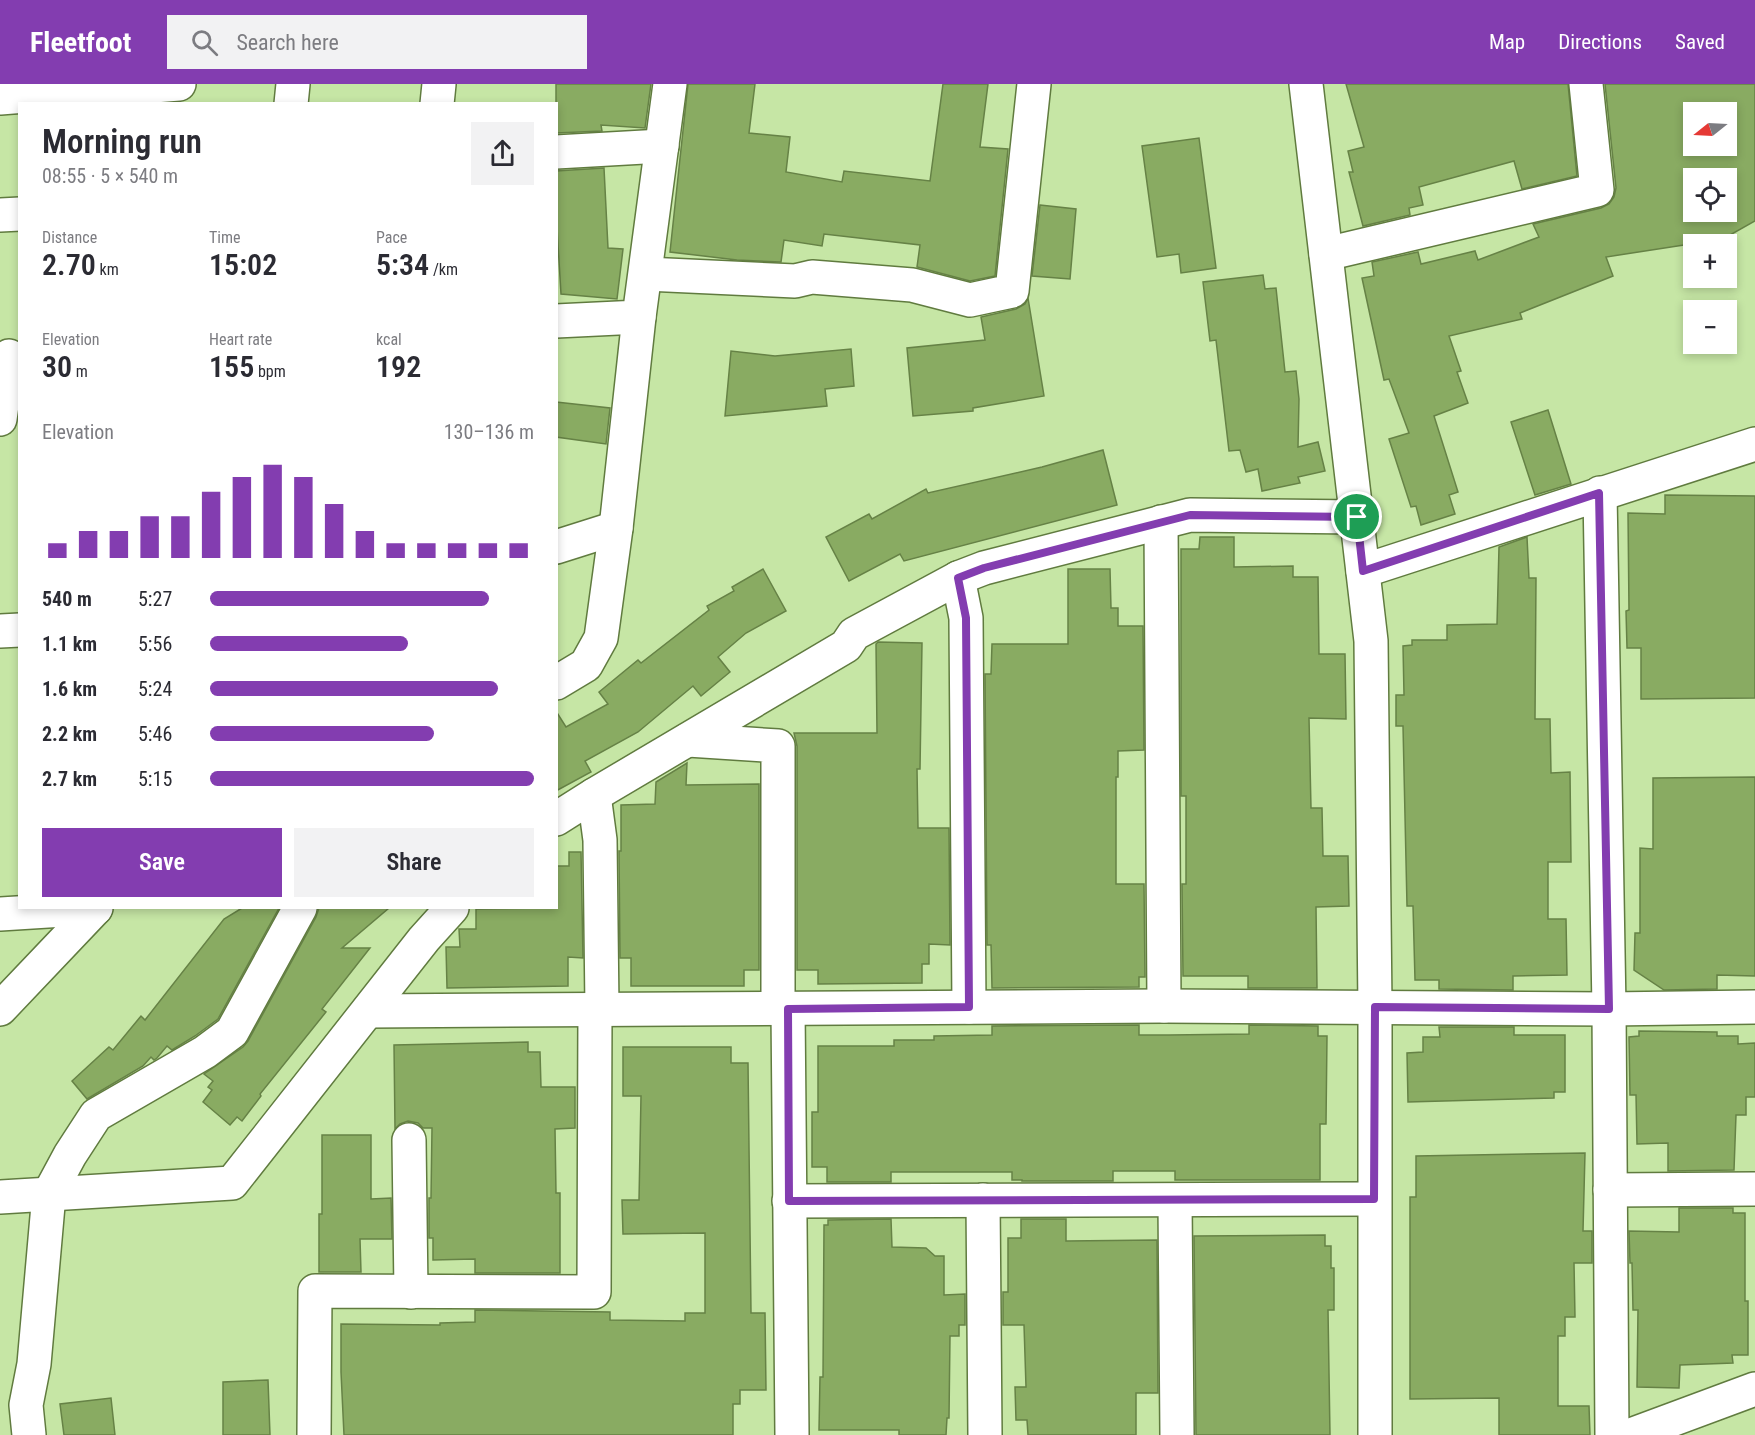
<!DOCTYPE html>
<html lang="en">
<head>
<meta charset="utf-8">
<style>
  :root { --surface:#fff; --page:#f2f2f3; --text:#2b2b33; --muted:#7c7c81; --accent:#833db0 }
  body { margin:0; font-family:"Roboto Condensed",sans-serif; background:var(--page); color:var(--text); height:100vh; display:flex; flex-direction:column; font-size:22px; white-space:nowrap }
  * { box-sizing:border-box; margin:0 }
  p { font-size:20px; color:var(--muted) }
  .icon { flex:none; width:33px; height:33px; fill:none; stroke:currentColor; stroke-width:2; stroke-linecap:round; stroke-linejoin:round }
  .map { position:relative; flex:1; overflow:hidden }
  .details { position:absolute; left:18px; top:18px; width:540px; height:807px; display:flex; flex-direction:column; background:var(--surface); border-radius:0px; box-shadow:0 3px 9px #0003 }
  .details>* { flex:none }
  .needle { width:39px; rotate:252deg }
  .buttons { position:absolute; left:1683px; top:18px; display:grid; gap:12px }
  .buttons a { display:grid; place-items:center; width:54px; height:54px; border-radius:0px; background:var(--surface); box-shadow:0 3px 9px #0003; font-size:30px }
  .pin { position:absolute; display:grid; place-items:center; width:51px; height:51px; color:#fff; margin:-26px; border:3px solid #fff; border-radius:50%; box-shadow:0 2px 6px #0007 }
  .round { display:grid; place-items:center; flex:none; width:63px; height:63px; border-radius:0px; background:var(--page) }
  .headline { display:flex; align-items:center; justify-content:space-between; height:102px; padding:0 24px }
  h1 { font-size:33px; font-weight:600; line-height:45px }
  .metrics { display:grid; grid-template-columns:repeat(3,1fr); gap:9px; height:102px; padding:6px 24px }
  .metrics div { display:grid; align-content:center }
  .metrics b { font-size:30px; font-weight:600 }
  .metrics small { font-size:16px; font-weight:400 }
  .metrics p { font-size:16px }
  .chart { height:168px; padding:12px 24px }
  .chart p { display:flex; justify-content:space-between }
  .chart svg { width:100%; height:108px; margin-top:6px; stroke:var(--accent); stroke-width:6 }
  .primary-button { display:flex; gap:12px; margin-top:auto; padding:12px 24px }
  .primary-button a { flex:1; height:69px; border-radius:0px; background:var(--accent); color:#fff; font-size:24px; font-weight:600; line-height:69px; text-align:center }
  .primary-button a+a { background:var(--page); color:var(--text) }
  ul { padding:0 24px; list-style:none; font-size:20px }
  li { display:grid; grid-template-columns:96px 72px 1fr; align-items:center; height:45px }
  li i { height:15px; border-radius:8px; background:var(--accent) }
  header { display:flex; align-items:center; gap:36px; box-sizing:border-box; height:84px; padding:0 30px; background:var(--accent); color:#fff }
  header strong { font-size:28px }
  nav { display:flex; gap:33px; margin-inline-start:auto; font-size:21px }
  .search { width:420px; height:54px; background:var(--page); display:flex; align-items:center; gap:15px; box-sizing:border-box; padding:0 21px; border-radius:0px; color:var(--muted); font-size:22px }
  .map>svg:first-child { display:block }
</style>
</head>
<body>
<header>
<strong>Fleetfoot</strong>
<div class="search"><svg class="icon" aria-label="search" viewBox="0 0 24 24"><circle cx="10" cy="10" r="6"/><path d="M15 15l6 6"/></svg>Search here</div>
<nav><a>Map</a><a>Directions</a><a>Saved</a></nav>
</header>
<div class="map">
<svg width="1755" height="1351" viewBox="0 0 1755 1351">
  <rect width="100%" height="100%" fill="#c6e6a5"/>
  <g fill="#89ab62" stroke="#668246" stroke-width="1.5" fill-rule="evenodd">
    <path d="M556 0H651L645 44 601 41 602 47 556 49Z"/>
    <path d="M688 0H755L749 49 790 53 786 88 842 98 844 87 930 97 943 0H988L980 63 1008 65 995 192 970 197 917 183 920 161 824 150 822 162 784 156 781 178 737 176 670 168Z"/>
    <path d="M1346 0H1568L1577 92 1522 105 1514 77 1419 103 1423 121 1409 124 1410 131 1363 142 1349 88H1353L1348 67 1364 63Z"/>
    <path d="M1605 0H1755V137L1723 155 1606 173 1613 192 1520 229 1522 235 1449 252 1461 287 1457 288 1468 319 1434 332 1458 408 1449 411 1455 430 1421 441 1416 422 1411 423 1389 355 1409 349 1389 295 1384 296 1362 194 1374 192 1372 178 1418 168 1421 180 1475 167 1478 176 1539 153 1533 140 1601 124 1609 120 1614 113 1616 104ZM1694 28H1726V62H1694ZM1694 94H1726V128H1694Z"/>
    <path d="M1199 54 1216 184 1181 189 1179 170 1157 173 1142 62Z"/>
    <path d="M604 84 608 164 623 165 617 215 561 210 556 127V87Z"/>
    <path d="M1040 121 1076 125 1070 195 1032 192Z"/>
    <path d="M1263 191 1265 205 1276 204 1285 288 1296 287 1299 315 1298 363 1318 358 1325 387 1298 393 1300 399 1262 407 1258 385 1246 388 1240 366 1229 367 1216 256 1210 257 1203 198Z"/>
    <path d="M1028 214 1044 312 973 324V327L913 332 907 264 985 256 981 233 1016 225 1025 220Z"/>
    <path d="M851 265 854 302 825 305 827 322 725 332 731 267 775 272Z"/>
    <path d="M556 318 610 324 606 360 556 353Z"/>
    <path d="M1548 326 1571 400 1535 411 1511 338Z"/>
    <path d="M1103 366 1117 421 904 477 900 470 849 497 826 453 869 430 872 435 926 405 928 409 1042 383Z"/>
    <path d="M1665 411 1755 412V614L1641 615V564H1627L1626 527 1629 526 1628 429 1665 430Z"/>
    <path d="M1200 453H1234V483L1293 482V493H1318L1319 570H1345L1346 635 1309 634 1311 724H1322L1323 772H1348L1349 822 1316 823 1317 904H1248V892H1183L1182 800H1186V712H1181V465H1199Z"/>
    <path d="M1527 453 1529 494H1536L1535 635H1550L1551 689 1570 688 1571 778H1548V835H1566L1567 891 1513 892V906L1439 905V896H1415L1413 822H1407L1403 642H1396V611H1404L1403 562 1412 561V556H1447V541L1497 540 1499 463Z"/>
    <path d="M763 485 786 527 746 549 718 573 730 588 701 612 693 602 638 648 585 677 591 688 556 707V627L566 643 608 620 599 608 638 576 641 579 709 526 707 522 734 507 732 503Z"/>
    <path d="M1068 485H1110L1111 524H1118V542H1143L1144 666 1118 667V693H1116V800H1144L1145 893H1139V903L992 904 991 861H987L985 590H991L992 560H1068Z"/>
    <path d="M878 558 922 559 920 685H917L918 744H949L950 861 929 860V880H922V899L818 900V886H797V662L794 649H877L876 560Z"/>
    <path d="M687 679 686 701 759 700V886H744V902H631V874H620L619 767H621V721L655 720 656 698Z"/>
    <path d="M1755 693V892L1717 891V905L1664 906 1634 886 1635 849H1640V764L1653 765V694Z"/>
    <path d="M569 768H581L583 874 568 873V902L447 904 446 863H460L459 845H476V825L556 824V782H569Z"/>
    <path d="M242 824H279L218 935 195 952 172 966 167 962 157 974 154 976 151 973 143 982 87 1015 72 997 109 963 113 966 141 932 145 936 224 835Z"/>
    <path d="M319 824H389L342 864H370L322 925 326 928 260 1010 261 1012 242 1037 237 1033 230 1041 203 1018 212 1006 208 1003 213 997 204 990 243 963 248 957 316 833Z"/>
    <path d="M1139 941V951H1169L1249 950V941L1318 942V952H1327L1326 1040H1320V1096H1175V1087H1113V1097H1022V1096H1012V1088H891V1098H827V1083H812V1028H818V962H894V956H934V952L992 951V942Z"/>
    <path d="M1439 943H1514V951H1565V1008H1554V1014L1408 1018 1407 969 1423 968V953H1440Z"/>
    <path d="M1639 947 1717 948V952H1738V960L1755 959V1013H1746V1031H1736L1734 1086 1668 1087V1059L1637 1060 1636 1011H1630L1629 953 1639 952Z"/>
    <path d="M528 958V968H540L541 1003H575V1044L555 1045 556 1109H560V1189H475V1175L433 1176V1154H429V1114H431L432 1044H423L418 1039 408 1037 400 1040 395 1045 394 961Z"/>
    <path d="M623 963H731V979H748L751 1229H765L766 1306H740V1320H733V1351H344L341 1288V1240L440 1241V1239L475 1238V1226L610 1228V1236L685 1237V1229H705V1149L623 1150 622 1116H639L641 1012H623Z"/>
    <path d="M322 1051H371V1115L391 1114 392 1155H360L361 1188H319V1130H322Z"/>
    <path d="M1585 1069 1583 1147H1592V1179H1574L1575 1233H1565V1252H1558V1322H1589L1590 1351H1499V1314L1410 1315V1113H1416V1072Z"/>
    <path d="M1679 1124H1733V1129H1745V1217H1748V1271H1732L1733 1279 1680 1281 1679 1304 1637 1303 1638 1226H1633L1632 1179H1630L1629 1147 1679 1148Z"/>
    <path d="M891 1135 892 1163 926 1164 935 1172H944V1211L965 1210V1241H959V1252H950L949 1334H947L946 1351H899V1346H819L820 1293H823L824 1141H828V1136Z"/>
    <path d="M1021 1135H1066V1157L1157 1156 1158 1309H1136V1351H1028L1027 1336H1016L1015 1303H1026L1024 1241H1003V1208H1008V1154H1021Z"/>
    <path d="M1325 1151V1162H1331V1184H1334V1226H1328L1330 1351H1196L1194 1152Z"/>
    <path d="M268 1296 270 1351H223V1298Z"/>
    <path d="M111 1314 115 1351H64L60 1320Z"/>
  </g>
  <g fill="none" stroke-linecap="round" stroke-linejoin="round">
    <defs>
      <g id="street">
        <path d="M1306 0 1371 557 1375 923V1351"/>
        <path d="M0 14 179 0"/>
        <path d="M291 20 293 0"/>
        <path d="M437 20 439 0"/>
        <path d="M556 68 662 62"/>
        <path d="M0 131 20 130"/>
        <path d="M1326 170 1597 106 1586 0"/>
        <path d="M646 190 795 197 812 193 912 201 970 216 1012 207 1034 0"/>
        <path d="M556 237 639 233 670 0"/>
        <path d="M0 335 9 272"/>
        <path d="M1600 409 1609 925 1612 1351"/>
        <path d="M1161 438 1164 922"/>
        <path d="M556 463 616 444"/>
        <path d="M1363 487 1755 360"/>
        <path d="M958 494 966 534 969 923"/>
        <path d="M0 547 20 546"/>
        <path d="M556 599 586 581 601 554 616 444 639 233"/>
        <path d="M688 656 778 662V925"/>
        <path d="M594 711 600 756 602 925"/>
        <path d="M556 735 594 711 846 562 854 550 958 494 984 484 1190 431 1357 433"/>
        <path d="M0 830 96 824"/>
        <path d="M0 925 95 825"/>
        <path d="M788 925 792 1351"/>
        <path d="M368 927 1164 922 1609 925 1755 923"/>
        <path d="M409 1056 411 1208"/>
        <path d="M1610 1106 1755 1105"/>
        <path d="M0 1113 232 1099 424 855 452 824"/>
        <path d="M983 1116 985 1351"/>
        <path d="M789 1117 1374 1115"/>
        <path d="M1175 1117 1177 1351"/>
        <path d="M29 1351 26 1321 34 1280 49 1110 70 1071 96 1031 205 968 232 948 300 824"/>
        <path d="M314 1351 315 1207 594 1208 595 925"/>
        <path d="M1631 1351 1755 1305"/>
      </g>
    </defs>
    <use href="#street" stroke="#607b3f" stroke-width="36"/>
    <use href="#street" stroke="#fff" stroke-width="33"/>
  </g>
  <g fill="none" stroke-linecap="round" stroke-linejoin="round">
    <defs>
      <path id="route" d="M1599 409 1609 925 1375 923 1374 1115 789 1117 788 925 969 923 966 534 958 494 984 484 1190 431 1357 433 1363 487Z"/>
    </defs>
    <use href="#route" stroke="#fff" stroke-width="12"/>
    <use href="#route" stroke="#833db0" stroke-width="8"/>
  </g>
</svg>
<div class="buttons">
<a><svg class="needle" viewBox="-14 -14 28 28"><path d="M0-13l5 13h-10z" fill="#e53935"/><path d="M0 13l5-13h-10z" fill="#7c7c81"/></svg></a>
<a><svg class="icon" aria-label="locate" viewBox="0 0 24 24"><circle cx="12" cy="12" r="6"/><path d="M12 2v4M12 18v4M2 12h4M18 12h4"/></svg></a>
<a>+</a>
<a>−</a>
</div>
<div class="pin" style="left:1357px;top:433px;background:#1e9e55"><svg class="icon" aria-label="arrive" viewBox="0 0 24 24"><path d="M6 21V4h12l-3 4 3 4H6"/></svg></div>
<section class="details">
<div class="headline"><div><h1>Morning run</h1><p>08:55 · 5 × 540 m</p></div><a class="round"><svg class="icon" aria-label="share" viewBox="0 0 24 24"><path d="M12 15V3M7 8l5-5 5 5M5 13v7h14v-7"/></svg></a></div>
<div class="metrics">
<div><p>Distance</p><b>2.70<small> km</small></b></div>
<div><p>Time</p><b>15:02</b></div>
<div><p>Pace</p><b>5:34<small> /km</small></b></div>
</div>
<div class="metrics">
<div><p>Elevation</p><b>30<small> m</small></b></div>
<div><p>Heart rate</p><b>155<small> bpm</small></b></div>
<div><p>kcal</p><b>192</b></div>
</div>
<div class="chart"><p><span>Elevation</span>130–136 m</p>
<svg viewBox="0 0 160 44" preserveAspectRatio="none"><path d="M5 44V38M15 44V33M25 44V33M35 44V27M45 44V27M55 44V17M65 44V11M75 44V6M85 44V11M95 44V22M105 44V33M115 44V38M125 44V38M135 44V38M145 44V38M155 44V38"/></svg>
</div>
<ul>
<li><b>540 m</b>5:27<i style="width:86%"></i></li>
<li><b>1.1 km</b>5:56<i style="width:61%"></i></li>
<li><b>1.6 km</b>5:24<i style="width:89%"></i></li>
<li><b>2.2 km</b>5:46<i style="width:69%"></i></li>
<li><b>2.7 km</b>5:15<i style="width:100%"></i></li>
</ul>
<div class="primary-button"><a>Save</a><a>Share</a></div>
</section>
</div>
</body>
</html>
